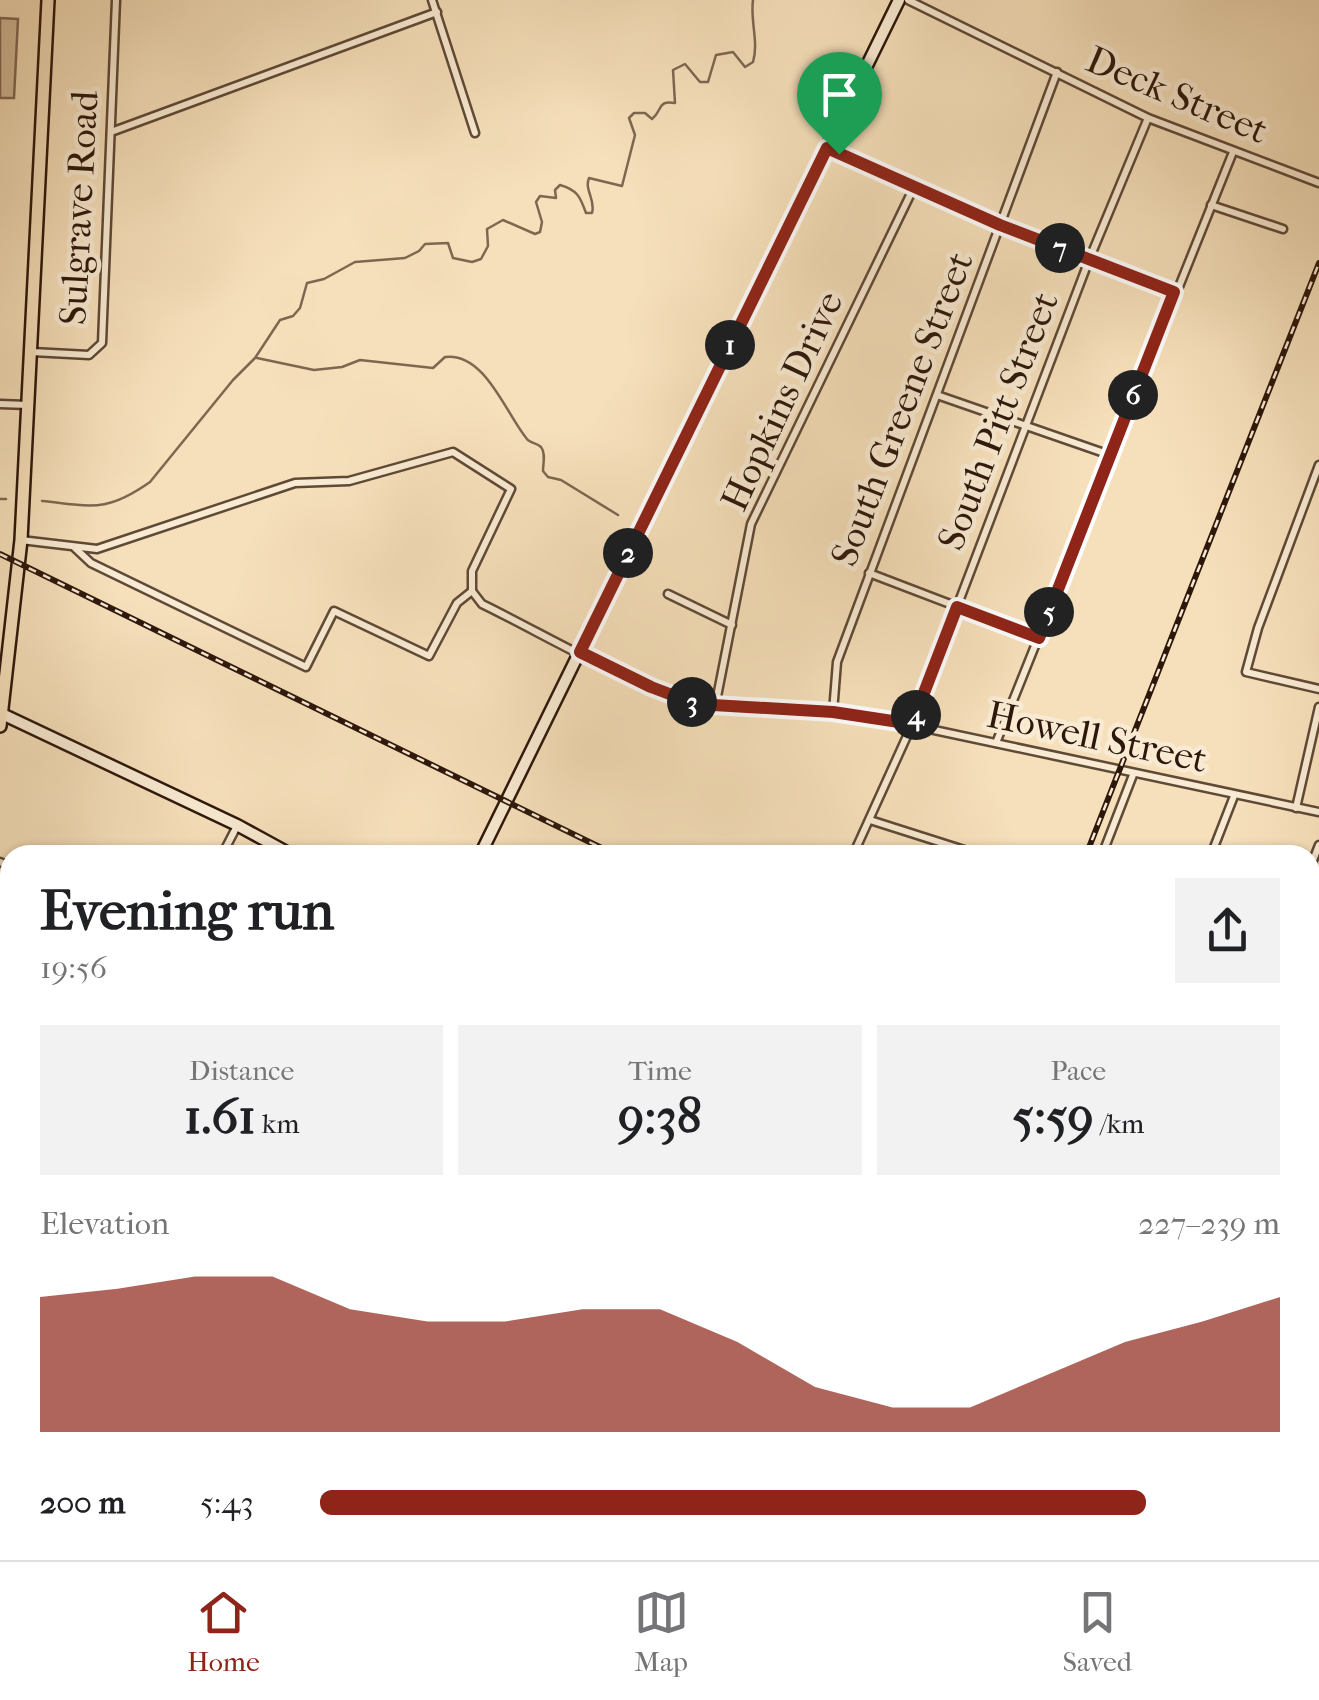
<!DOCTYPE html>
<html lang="en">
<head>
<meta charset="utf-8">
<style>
  :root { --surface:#fff; --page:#f2f2f2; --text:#202124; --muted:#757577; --line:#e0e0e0; --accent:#8f2418 }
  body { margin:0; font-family:"IM FELL French Canon",serif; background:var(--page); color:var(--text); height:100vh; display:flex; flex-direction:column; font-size:38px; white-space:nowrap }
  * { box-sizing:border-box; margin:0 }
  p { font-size:32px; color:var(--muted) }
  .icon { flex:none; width:55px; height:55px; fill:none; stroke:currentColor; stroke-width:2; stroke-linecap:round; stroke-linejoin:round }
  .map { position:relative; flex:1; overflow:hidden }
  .sheet { position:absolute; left:0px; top:845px; width:1320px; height:715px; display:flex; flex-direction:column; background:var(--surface); border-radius:30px 30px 0 0; box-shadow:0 2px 8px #0004 }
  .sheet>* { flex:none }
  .pin { position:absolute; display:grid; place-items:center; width:85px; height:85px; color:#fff; margin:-102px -42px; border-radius:50% 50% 50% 0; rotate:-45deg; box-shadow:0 0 10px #0007 }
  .pin .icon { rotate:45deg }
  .km { position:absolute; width:50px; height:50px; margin:-25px; border-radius:50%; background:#222; color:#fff; font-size:28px; line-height:50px; text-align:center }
  .round { display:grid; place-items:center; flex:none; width:105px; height:105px; border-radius:0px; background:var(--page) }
  .overview { display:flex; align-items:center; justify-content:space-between; height:170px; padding:0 40px }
  h1 { font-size:55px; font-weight:700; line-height:75px }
  .figures { display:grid; grid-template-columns:repeat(3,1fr); gap:15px; height:170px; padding:10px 40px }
  .figures div { display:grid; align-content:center; border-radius:0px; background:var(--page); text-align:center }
  .figures b { font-size:50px; font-weight:700 }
  .figures small { font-size:28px; font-weight:400 }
  .figures p { font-size:28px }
  .chart { height:280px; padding:20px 40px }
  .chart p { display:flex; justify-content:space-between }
  .chart svg { width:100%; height:180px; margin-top:10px; fill:var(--accent); opacity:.7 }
  ul { padding:0 40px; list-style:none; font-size:32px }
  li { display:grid; grid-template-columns:160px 120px 1fr; align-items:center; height:75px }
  li i { height:25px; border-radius:12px; background:var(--accent) }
  .menu { display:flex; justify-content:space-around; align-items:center; height:140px; border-top:2px solid var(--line); background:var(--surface); font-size:28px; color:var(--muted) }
  .menu a { display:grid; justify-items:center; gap:5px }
  .menu .active { color:var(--accent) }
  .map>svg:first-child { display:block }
</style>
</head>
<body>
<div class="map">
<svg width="1319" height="1560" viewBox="0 0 1319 1560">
  <rect width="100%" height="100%" fill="#f6e0bb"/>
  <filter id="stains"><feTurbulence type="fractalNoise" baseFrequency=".002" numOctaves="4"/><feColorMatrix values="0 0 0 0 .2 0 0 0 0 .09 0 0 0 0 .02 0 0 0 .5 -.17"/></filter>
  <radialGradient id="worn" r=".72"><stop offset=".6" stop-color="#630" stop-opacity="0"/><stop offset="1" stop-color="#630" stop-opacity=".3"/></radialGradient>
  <path fill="#d4be9d" stroke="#806a54" stroke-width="2.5" d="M0 18 18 19 14 98H0Z"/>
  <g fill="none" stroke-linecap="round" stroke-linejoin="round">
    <g stroke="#7d6751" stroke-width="2.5">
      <path d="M257 358 314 370 342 367 360 360 433 368 445 357C485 352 506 414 527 439 530 443 537 443 541 447 546 453 543 464 543 471L548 477 561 480 618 515"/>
      <path d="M0 499H6"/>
      <path d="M42 501C92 506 106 513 150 482L233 380 255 358 280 320 293 316 300 308 307 283 324 279 355 262 405 258 419 251 425 244 448 243 453 258 472 262 481 259 488 246 487 229 503 220 535 234 540 232 542 222 536 202 540 196 556 198 555 190 560 185C577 190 580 196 586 213H592C596 200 584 190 589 178L622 186 635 135 629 118 634 113H645L652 119C663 110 657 100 675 103L673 70 685 64 700 82H708L716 55 733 52 745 67 753 62C759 42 750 21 753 0"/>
    </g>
    <defs>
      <g id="street">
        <path d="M432 0 475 133"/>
        <path d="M908 0 1148 118 1319 183"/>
        <path d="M111 132 437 12"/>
        <path d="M827 149 1000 225 1174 292"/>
        <path d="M1211 205 1283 229"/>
        <path d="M32 352 89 355 102 343 116 0"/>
        <path d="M937 395 1110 455"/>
        <path d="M0 404 28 405"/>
        <path d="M1319 465 1258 628 1246 672 1319 689"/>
        <path d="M21 540 97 549 295 483 349 481 453 452 511 489 472 571V591L482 604C550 637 642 694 715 707L873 717 1319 812"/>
        <path d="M75 548 91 563 306 667 334 611 429 656 457 603 472 591"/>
        <path d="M869 573 1039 638"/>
        <path d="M668 594 732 625"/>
        <path d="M715 707 751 524 914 187"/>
        <path d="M833 712 837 662 1057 72"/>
        <path d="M996 743 1233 152"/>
        <path d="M1296 808 1319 707"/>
        <path d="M870 820 980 855"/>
        <path d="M222 855 237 826"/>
        <path d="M853 855 912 725 1089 260 1148 118"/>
        <path d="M1102 855 1133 775"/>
        <path d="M1211 855 1234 796"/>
        <path d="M0 862 10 866"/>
        <path d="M1310 868 1319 845"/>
        <path d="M0 1024 10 1023"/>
        <path d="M0 1183 10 1188"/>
        <path d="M1310 1370 1319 1395"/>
        <path d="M0 1491 10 1496"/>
        <path d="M121 1550 141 1559"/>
        <path d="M907 1550 910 1560"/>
        <path d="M1016 1550 1020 1560"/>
        <path d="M1235 1550 1238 1560"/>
        <path d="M18 1560 23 1550"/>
        <path d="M265 1560 270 1550"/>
        <path d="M637 1560 642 1550"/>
        <path d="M851 1560 880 1550"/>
      </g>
      <g id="secondary">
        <path d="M0 713 237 825 292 855"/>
        <path d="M480 855 899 0"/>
        <path d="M1310 1537 1319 1534"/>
        <path d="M1127 1550 1130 1560"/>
        <path d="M1247 1560 1275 1550"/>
      </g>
      <g id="primary">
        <path d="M0 726 21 540 48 0"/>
        <path d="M0 1072 10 1088"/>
        <path d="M2 1335 10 1311"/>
        <path d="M414 1550 431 1560"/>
        <path d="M140 1560 145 1550"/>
      </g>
    </defs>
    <use href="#street" stroke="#5f4937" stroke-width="11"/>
    <use href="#secondary" stroke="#2d170b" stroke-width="15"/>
    <use href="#primary" stroke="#2d170b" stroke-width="16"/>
    <use href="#street" stroke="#f9ebd3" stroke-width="6"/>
    <use href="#secondary" stroke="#f9ebd3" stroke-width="10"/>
    <use href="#primary" stroke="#f6e0bb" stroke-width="11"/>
    <defs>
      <g id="rail">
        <path d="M0 554 616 855"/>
        <path d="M1086 855 1319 263"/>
        <path d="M1310 1156 1319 1158"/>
        <path d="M1310 1180 1319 1177"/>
        <path d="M807 1560 811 1550"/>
      </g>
    </defs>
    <use href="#rail" stroke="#2d170b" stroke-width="6"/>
    <use href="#rail" stroke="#f9ebd3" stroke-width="2.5" stroke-dasharray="8" stroke-linecap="butt"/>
  </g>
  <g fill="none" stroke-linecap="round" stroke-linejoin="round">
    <defs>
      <path id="route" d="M827 148 1000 225 1174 292 1039 638 957 607 912 724 833 712 696 704 651 687 580 652Z"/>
    </defs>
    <use href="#route" stroke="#fff" stroke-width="20"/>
    <use href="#route" stroke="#8f2418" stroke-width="12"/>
  </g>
  <g text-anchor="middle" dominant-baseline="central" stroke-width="9" stroke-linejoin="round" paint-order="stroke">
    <g font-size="38" fill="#2d170b" stroke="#f9ebd3">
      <text transform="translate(1177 95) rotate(23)">Deck Street</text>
      <text transform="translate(79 208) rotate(-87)">Sulgrave Road</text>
      <text transform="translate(782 401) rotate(-65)">Hopkins Drive</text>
      <text transform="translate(902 409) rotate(-69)">South Greene Street</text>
      <text transform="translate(998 421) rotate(-69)">South Pitt Street</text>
      <text transform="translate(1097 737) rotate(12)">Howell Street</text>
    </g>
  </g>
  <rect width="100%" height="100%" filter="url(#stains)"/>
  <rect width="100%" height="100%" fill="url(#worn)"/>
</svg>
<div class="pin" style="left:839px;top:154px;background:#1e9e55"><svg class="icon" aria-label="arrive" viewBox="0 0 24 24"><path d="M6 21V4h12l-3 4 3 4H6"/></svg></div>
<b class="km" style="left:730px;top:345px">1</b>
<b class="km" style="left:628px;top:553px">2</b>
<b class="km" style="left:692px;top:702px">3</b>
<b class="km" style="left:916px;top:715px">4</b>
<b class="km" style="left:1049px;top:612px">5</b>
<b class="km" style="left:1133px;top:395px">6</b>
<b class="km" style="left:1060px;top:248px">7</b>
<section class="sheet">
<div class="overview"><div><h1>Evening run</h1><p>19:56</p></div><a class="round"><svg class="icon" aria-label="share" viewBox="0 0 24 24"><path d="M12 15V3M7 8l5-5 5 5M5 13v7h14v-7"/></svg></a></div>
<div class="figures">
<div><p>Distance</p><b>1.61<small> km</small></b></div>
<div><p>Time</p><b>9:38</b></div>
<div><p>Pace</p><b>5:59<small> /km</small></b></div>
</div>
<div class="chart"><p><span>Elevation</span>227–239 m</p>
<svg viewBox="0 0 160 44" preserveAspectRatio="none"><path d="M0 44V11L10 9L20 6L30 6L40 14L50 17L60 17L70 14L80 14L90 22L100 33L110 38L120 38L130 30L140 22L150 17L160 11V44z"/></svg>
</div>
<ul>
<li><b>200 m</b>5:43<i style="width:86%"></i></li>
</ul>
</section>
</div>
<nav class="menu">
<a class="active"><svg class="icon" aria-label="home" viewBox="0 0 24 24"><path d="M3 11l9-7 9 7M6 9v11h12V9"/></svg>Home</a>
<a><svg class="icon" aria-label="map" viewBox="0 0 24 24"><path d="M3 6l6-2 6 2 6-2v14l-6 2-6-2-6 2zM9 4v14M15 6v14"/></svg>Map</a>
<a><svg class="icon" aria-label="saved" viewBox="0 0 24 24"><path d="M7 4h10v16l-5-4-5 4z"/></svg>Saved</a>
</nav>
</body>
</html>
